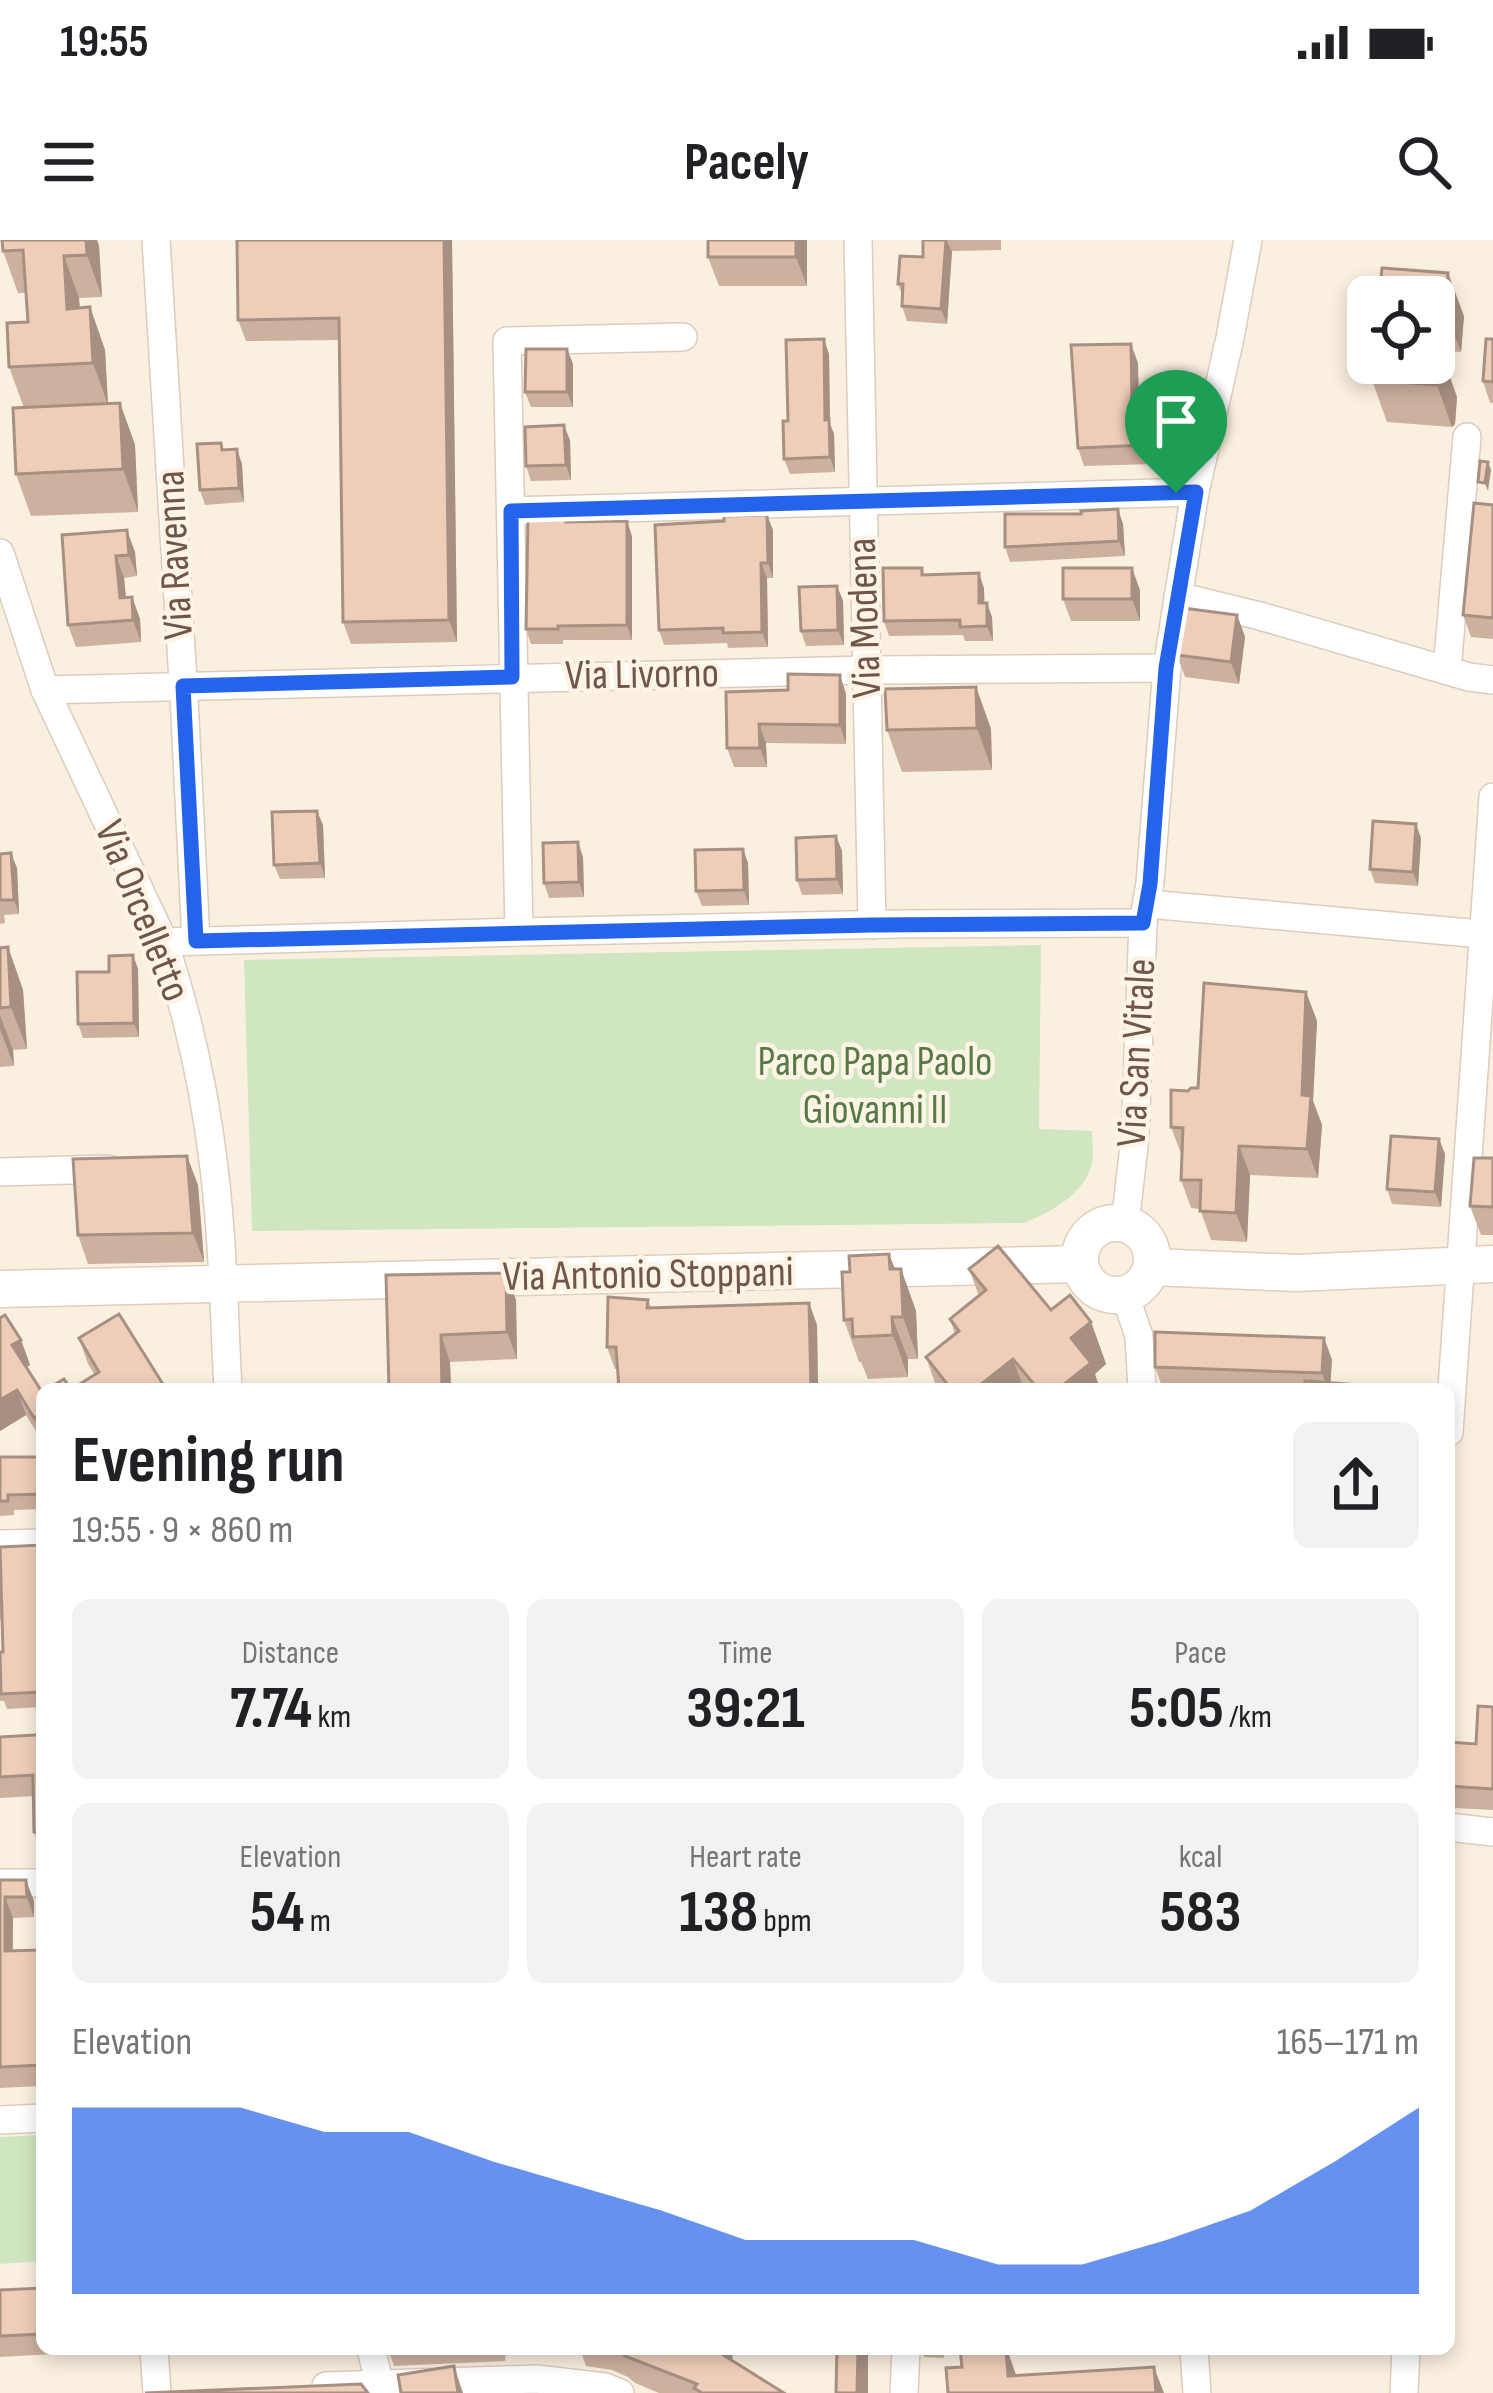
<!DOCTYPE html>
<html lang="en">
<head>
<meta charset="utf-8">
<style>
  :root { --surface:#fff; --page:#f2f2f2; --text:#202124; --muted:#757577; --accent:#2563eb }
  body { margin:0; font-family:"Sofia Sans Condensed",sans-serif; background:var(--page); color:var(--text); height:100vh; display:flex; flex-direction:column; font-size:45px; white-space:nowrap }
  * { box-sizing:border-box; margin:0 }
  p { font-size:39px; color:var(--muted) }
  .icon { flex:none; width:66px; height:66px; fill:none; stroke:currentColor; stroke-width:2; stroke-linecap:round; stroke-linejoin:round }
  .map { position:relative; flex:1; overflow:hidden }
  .panel { position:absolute; left:36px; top:1143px; width:1419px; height:972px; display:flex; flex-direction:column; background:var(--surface); border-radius:18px; box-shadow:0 6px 18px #0003 }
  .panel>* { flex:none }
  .controls { position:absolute; left:1347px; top:36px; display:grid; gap:24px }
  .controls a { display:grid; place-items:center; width:108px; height:108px; border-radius:18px; background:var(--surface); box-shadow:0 6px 18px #0003; font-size:60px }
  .pin { position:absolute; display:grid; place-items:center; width:102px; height:102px; color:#fff; margin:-123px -51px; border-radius:50% 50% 50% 0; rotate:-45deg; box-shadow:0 0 12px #0007 }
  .pin .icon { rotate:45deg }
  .round { display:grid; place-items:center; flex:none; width:126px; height:126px; border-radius:18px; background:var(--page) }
  .head { display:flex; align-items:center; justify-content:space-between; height:204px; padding:0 36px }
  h1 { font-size:66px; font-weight:700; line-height:90px }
  .figures { display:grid; grid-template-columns:repeat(3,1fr); gap:18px; height:204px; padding:12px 36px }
  .figures div { display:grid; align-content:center; border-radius:18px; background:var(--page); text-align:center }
  .figures b { font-size:60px; font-weight:700 }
  .figures small { font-size:33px; font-weight:400 }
  .figures p { font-size:33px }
  .chart { height:336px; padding:24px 36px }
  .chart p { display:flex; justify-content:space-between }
  .chart svg { width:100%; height:216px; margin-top:12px; fill:var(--accent); opacity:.7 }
  .status { display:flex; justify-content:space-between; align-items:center; height:84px; padding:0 60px; background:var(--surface); direction:ltr }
  .status svg { height:33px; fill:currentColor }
  header { display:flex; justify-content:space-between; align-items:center; height:156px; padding:0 36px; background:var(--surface); font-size:54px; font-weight:700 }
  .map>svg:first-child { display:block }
</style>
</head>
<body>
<div class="status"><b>19:55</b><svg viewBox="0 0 49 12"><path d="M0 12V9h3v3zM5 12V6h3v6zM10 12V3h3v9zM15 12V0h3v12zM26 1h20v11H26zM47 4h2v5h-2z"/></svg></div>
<header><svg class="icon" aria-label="menu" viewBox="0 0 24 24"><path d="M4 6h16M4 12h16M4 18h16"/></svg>Pacely<svg class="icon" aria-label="search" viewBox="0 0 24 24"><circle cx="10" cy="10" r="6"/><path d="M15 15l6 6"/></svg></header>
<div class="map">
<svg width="1493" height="2153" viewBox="0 0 1493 2153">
  <rect width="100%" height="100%" fill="#faf0e0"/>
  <g fill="#d0e6c0">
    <path d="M1041 705 1039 889 1092 891C1092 901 1094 914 1092 923 1085 954 1051 972 1024 983L252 991 244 720Z"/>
    <path d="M42 1895V2021L0 2024V1897Z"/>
  </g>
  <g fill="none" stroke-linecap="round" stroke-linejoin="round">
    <defs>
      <g id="street">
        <path d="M156 0 184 457 196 701"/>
        <path d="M858 0 872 685"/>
        <path d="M511 271 1195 252"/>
        <path d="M0 313 45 450 164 702C188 775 205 851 214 928 223 1001 224 1075 228 1149"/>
        <path d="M1178 356 1260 376 1469 437 1493 440"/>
        <path d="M1447 430 1467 197"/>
        <path d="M45 450 867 430 1167 428"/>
        <path d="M1148 664 1493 695"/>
        <path d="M519 692 507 101 683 97"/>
        <path d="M164 702 519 692 897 684 1143 683"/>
        <path d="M0 932 108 929"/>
        <path d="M1125 984 1135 897 1143 683 1150 643 1167 428 1195 252 1230 98 1248 0"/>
        <path d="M1125 1055 1139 1096 1142 1149"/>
        <path d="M1449 1192 1493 557"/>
        <path d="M0 1304 42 1303"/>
        <path d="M1449 1587 1493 1592"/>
        <path d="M0 1643H42"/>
        <path d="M0 1880 42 1878"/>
        <path d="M154 2109 157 2153"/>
        <path d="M371 2109 382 2153"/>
        <path d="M1194 2109 1197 2153"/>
        <path d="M326 2146 536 2139 605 2147 620 2153"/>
        <path d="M904 2153 906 2109"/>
        <path d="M1404 2153 1406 2109"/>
      </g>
      <g id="secondary">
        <circle cx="1116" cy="1019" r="36"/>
        <path d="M1152 1027 1297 1033 1493 1024"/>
        <path d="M0 1049 1080 1024"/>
      </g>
    </defs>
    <use href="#street" stroke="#ddccbd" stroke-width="30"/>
    <use href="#secondary" stroke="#e2cdbb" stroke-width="39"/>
    <use href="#street" stroke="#fff" stroke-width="27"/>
    <use href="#secondary" stroke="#fff" stroke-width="36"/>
  </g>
  <g fill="#cdb19f">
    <path d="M2 0H97L99 6 102 57 79 58 80 68 90 67 105 110 108 164 120 163 135 205 138 272 31 276 16 234 24 168 9 127 28 82 26 53H18L3 11Z"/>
    <path d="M452 0 457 402 351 404 343 382 339 100 246 101 238 80Z"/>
    <path d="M807 0V46H719L708 17Z"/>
    <path d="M923 0H1001V10L952 11 947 84 907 81 902 66 903 57 898 44 923 17Z"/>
    <path d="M1434 57 1464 76 1461 112 1439 110V114L1457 157 1455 184 1452 187 1387 182 1372 140 1434 123Z"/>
    <path d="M1493 99V163H1490L1483 141Z"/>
    <path d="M567 109 573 124V167H531L525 152Z"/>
    <path d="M829 114 830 184 834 194 835 232 790 234 784 219 788 181Z"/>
    <path d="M1138 123 1139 164H1144L1151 182 1153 224 1084 226 1078 208Z"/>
    <path d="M570 200 571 240 531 241 526 226Z"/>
    <path d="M221 203 224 210 242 224 244 262 205 265 200 250Z"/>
    <path d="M1493 265V399L1471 397 1463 375Z"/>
    <path d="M566 276 568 282 632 296V400H563V404H531L526 389Z"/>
    <path d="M1123 284 1125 316 1010 322 1005 307Z"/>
    <path d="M773 290V338H767L768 407 728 408 727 403 664 405 659 390Z"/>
    <path d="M62 295 135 312 137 336 124 338 126 357H132L140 379 141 402 76 407 68 385Z"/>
    <path d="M922 328 924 335 984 348V363L992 377 993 401H965L963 395 889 396 884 381Z"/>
    <path d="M837 346 843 361 844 405 806 406 801 391Z"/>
    <path d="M1140 350V381H1071L1063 359Z"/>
    <path d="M1237 375 1245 397 1239 444 1185 437 1177 415Z"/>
    <path d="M976 447 991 489 992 530 902 532 887 490Z"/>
    <path d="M726 452 846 454V504L766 503 767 527H734L727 508Z"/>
    <path d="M323 585 325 638 280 639 274 625Z"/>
    <path d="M836 596 842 611 843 654 802 655 797 640Z"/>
    <path d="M1421 598 1418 646 1375 643 1370 629Z"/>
    <path d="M0 614 17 628 19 674 4 675 5 683 0 684Z"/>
    <path d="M583 617 584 657 549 658 544 643Z"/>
    <path d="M748 623 749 665 702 666 696 651Z"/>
    <path d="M0 704 1 708 8 707 23 750 27 809 13 810 14 826 0 827Z"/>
    <path d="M133 715 138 729 139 797 83 798 78 784Z"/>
    <path d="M1306 752 1317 781 1313 861 1322 885 1318 938 1250 935 1247 1002 1211 1000 1200 969 1191 968 1181 940 1182 916 1171 887 1188 851 1198 848Z"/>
    <path d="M1439 899 1445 914 1441 967 1392 964 1387 949Z"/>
    <path d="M1493 918V995H1481L1470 966Z"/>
    <path d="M198 945 204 1022 88 1024 78 995Z"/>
    <path d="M889 1014 895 1029H901L916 1071 918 1119H908V1137L868 1139 861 1122H859L844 1080 850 1032Z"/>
    <path d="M969 1029 1051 1070 1091 1082 1106 1124 1095 1134 1100 1149H937L926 1117 955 1094 950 1079 979 1056Z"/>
    <path d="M506 1033 516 1060 517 1119 450 1122 451 1149H389L386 1035Z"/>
    <path d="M648 1060 651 1068 809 1063 817 1085 818 1149H619L618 1129H615L607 1107Z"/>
    <path d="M79 1098 166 1149 95 1135 88 1124Z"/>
    <path d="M1324 1098 1332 1120 1330 1143 1416 1149H1163L1155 1127Z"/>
    <path d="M21 1100 30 1125 26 1128 42 1152V1201L26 1175 0 1191Z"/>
    <path d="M0 1217H42V1269L14 1270V1275L0 1276Z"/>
    <path d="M42 1305V1467L7 1469 4 1461H0V1412H3L2 1379 0 1380V1307Z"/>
    <path d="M1493 1467V1570L1453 1568 1449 1556V1502L1476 1504Z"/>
    <path d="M42 1492V1613L34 1592V1556L0 1558V1497L35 1495Z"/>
    <path d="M0 1640 34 1661V1677L13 1678V1711L42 1710V1846L0 1848Z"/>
    <path d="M42 2048V2109H90L91 2112 0 2117V2050Z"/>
    <path d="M388 2109H506L505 2121 394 2126Z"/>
    <path d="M580 2109H733L732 2121 784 2153H659L635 2143 628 2137 612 2130 586 2126Z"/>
    <path d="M921 2109H945L944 2118 924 2117Z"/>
  </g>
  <g fill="#a79082">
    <path d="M86 0H97L99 6 102 57 87 15Z"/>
    <path d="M444 0H452L457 402 449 380Z"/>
    <path d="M796 0H807V46L796 17Z"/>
    <path d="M946 0 952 11 947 84 941 69Z"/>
    <path d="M64 16 79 58 82 111 67 69Z"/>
    <path d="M1448 33 1464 76 1461 112 1445 70Z"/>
    <path d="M90 67 105 110 108 165 93 123Z"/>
    <path d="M1434 96 1439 110 1436 145 1434 123Z"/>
    <path d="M824 99 829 114 830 184 834 194 835 232 830 217 825 180Z"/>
    <path d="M1131 104 1138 123 1139 183 1132 164Z"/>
    <path d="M567 109 573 124V167L567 152Z"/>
    <path d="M1442 114 1457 157 1455 184 1452 187 1437 145Z"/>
    <path d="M120 163 135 205 138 272 123 229Z"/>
    <path d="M1144 164 1151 182 1153 224 1146 205Z"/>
    <path d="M564 185 570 200 571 240 566 225Z"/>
    <path d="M237 209 242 224 244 262 239 248Z"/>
    <path d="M1488 222 1491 230 1488 251 1485 243Z"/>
    <path d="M1118 269 1123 284 1125 316 1119 301Z"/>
    <path d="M767 275 773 290V338L768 323Z"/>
    <path d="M627 281 632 296V400L627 385Z"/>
    <path d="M127 290 135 312 137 336 129 315Z"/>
    <path d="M116 316 124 338 128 380 120 358Z"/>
    <path d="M761 323 767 338 768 407 762 392Z"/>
    <path d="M1132 328 1140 350V381L1132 359Z"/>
    <path d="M979 333 984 348 985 378 979 363Z"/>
    <path d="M837 346 843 361 844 405 838 390Z"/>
    <path d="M132 357 140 379 141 402 133 380Z"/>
    <path d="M987 363 992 377 993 401 987 386Z"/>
    <path d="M1237 375 1245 397 1239 444 1231 422Z"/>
    <path d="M840 435 846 454V504L840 485Z"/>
    <path d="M976 447 991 489 992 530 977 488Z"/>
    <path d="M759 484 766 503 767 527 760 508Z"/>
    <path d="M317 571 323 585 325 638 320 623Z"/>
    <path d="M1416 584 1421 598 1418 646 1413 632Z"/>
    <path d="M836 596 842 611 843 654 837 639Z"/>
    <path d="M578 602 583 617 584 657 579 642Z"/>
    <path d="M743 609 748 623 749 665 744 650Z"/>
    <path d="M11 613 17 628 19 674 14 660Z"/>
    <path d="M8 707 23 750 27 809 11 767Z"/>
    <path d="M133 715 138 729 139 797 134 783Z"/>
    <path d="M1306 752 1317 781 1313 861 1322 885 1318 938 1307 909 1302 855Z"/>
    <path d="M0 775 13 810 14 826 0 789Z"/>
    <path d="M1439 899 1445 914 1441 967 1435 952Z"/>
    <path d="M1239 906 1250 935 1247 1002 1236 973Z"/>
    <path d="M187 916 198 945 204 1022 193 993Z"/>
    <path d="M889 1014 902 1048 901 1029 916 1071 918 1119 903 1077 890 1029Z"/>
    <path d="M506 1033 516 1060 517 1119 507 1092Z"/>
    <path d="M809 1063 817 1085 818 1149H811Z"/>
    <path d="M892 1077 908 1119V1137L893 1095Z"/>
    <path d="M1091 1082 1106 1124 1095 1134 1100 1149H1058L1071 1098Z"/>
    <path d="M441 1095 450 1122 451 1149H442Z"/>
    <path d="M1324 1098 1332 1120 1330 1149H1328L1322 1133Z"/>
    <path d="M21 1100 30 1125 21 1130 12 1105Z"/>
    <path d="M1013 1119 1024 1149H975Z"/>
    <path d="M17 1150 26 1175 0 1191V1160Z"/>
    <path d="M42 1173V1200L34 1178Z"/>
    <path d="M26 1640 34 1661V1677L27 1657Z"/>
    <path d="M5 1657 13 1678 12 1732 5 1711Z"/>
    <path d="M720 2109H733L730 2141 720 2113Z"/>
    <path d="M858 2109H868V2153H857Z"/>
    <path d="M1007 2109 1021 2149 1008 2136Z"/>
    <path d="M454 2126 463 2153H458Z"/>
    <path d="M1154 2127 1164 2153H1156Z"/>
  </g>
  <g fill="#eeceb9" stroke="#a79082" stroke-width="3">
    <path d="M2 0H86L87 15 64 16 67 69 90 67 93 123 9 127 7 83 28 82 23 10 3 11Z"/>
    <path d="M237 0H444L449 380 343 382 339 78 238 80Z"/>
    <rect x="708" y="0" width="88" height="17"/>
    <path d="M923 0H946L941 69 902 66 903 44H898L900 16 923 17Z"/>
    <path d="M1382 28 1448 33 1445 70 1434 69V57H1379Z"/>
    <path d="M824 99 825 180 829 179 830 217 784 219 783 181H788L786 100Z"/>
    <path d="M1486 99H1493V142L1483 141Z"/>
    <path d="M1131 104 1132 164H1144L1146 205 1078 208 1071 105Z"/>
    <path d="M526 109H567V152H525Z"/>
    <path d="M1434 114H1442L1439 142 1437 145 1372 140 1373 123H1434Z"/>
    <path d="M120 163 123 229 16 234 13 168Z"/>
    <path d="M564 185 566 225 526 226 525 187Z"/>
    <path d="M221 203 222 210 237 209 239 248 200 250 197 204Z"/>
    <path d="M1480 221 1488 222 1485 243 1478 242Z"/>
    <path d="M1474 263 1493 265V378L1463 375Z"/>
    <path d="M1118 269 1119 301 1005 307V274H1081V271Z"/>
    <path d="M528 275 566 276V282L627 281V385L558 386V389H526Z"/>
    <path d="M767 275 768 323H761L762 392 723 393V388L659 390 655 285 724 281V276Z"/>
    <path d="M127 290 129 315 116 316 120 358 132 357 133 380 68 385 62 295Z"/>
    <path d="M883 328H922V335L979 333V363H987V386L960 387V380L884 381Z"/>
    <rect x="1063" y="328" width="69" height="31"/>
    <path d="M837 346 838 390 801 391 799 347Z"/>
    <path d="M1183 368 1237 375 1231 422 1177 415Z"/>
    <path d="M788 434 840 435V485L759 484 760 508H727L726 452 788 450Z"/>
    <path d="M976 447 977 488 887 490 885 449Z"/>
    <path d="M317 571 320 623 274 625 272 572Z"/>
    <path d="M1373 581 1416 584 1413 632 1370 629Z"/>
    <path d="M836 596 837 639 797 640 796 598Z"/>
    <path d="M578 602 579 642 544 643 543 603Z"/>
    <path d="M743 609 744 650 696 651 695 610Z"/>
    <path d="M11 613 14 660H0V614Z"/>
    <path d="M8 707 11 767 0 768V708Z"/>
    <path d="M133 715 134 783 78 784 77 732H109V716Z"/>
    <path d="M1204 743 1306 752 1302 855 1311 856 1307 909 1239 906 1236 973 1200 971 1201 940H1181L1183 888 1171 887V850L1188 851 1191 848H1198Z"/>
    <path d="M1391 896 1439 899 1435 952 1387 949Z"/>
    <path d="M187 916 193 993 78 995 73 919Z"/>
    <path d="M1474 918H1493V967L1470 966Z"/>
    <path d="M998 1006 1051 1070 1070 1055 1091 1082 1071 1098 1091 1123 1058 1149H1038L1013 1119 975 1149H951L926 1117 959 1091 950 1079 986 1050 969 1029Z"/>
    <path d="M889 1014 890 1029H901L903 1077H892L893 1095 853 1097 852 1079 844 1080 842 1032H850L849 1016Z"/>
    <path d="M506 1033 507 1092 441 1095 442 1149H389L386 1035Z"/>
    <path d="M608 1057 648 1060 647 1068 809 1063 811 1149H619L616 1107H607Z"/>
    <path d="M119 1074 166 1149H72L99 1132 79 1098Z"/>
    <path d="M5 1075 21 1100 12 1105 42 1152V1173L34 1178 17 1150 0 1160V1078Z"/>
    <path d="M1155 1092 1324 1098 1322 1133 1155 1127Z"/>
    <path d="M64 1139 71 1149H47Z"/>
    <path d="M1305 1141 1416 1149H1304Z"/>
    <path d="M0 1217H42V1254L8 1255V1261H0Z"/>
    <path d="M42 1305V1452L1 1454 0 1412H3L0 1307Z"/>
    <path d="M1478 1466 1493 1467V1549L1449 1546V1502L1476 1504Z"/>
    <path d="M42 1492V1592H34L33 1535 0 1537V1497L35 1495Z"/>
    <path d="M0 1640H26L27 1657H5V1711L42 1710V1825L0 1827Z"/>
    <path d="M42 2048V2094L0 2096V2050Z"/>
    <path d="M618 2109H720V2113L784 2153H702L694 2148 697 2144 625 2116Z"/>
    <path d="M837 2109H858L857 2153H836Z"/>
    <path d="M960 2109H1006L1008 2136 1154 2127 1156 2153H948L946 2128 962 2127Z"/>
    <path d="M454 2126 458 2153H401L398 2135Z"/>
    <path d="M361 2144 368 2153H145Z"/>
  </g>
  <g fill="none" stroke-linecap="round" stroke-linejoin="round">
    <defs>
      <path id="route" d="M1196 252 1166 428 1150 644 1143 683 872 685 196 701 183 446 512 437 511 271Z"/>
    </defs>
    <use href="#route" stroke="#fff" stroke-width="24"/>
    <use href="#route" stroke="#2563eb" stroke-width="15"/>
  </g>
  <g text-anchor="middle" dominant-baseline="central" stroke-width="9" stroke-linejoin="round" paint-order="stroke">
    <g font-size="42" fill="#6f5649" stroke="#fef4e5">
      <text transform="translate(175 315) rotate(-93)">Via Ravenna</text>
      <text transform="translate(865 378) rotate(-92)">Via Modena</text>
      <text transform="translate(642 435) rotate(-1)">Via Livorno</text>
      <text transform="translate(142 671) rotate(68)">Via Orcelletto</text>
      <text transform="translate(1137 813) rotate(-87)">Via San Vitale</text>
      <text transform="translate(648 1035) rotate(-1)">Via Antonio Stoppani</text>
    </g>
    <g font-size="42" fill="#557a45" stroke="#fef4e5">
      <text x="875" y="822">Parco Papa Paolo<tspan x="875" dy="48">Giovanni II</tspan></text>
    </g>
  </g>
</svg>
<div class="controls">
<a><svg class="icon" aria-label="locate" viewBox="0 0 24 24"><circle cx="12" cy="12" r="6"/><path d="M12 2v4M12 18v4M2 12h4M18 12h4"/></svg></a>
</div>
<div class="pin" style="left:1176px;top:253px;background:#1e9e55"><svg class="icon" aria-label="arrive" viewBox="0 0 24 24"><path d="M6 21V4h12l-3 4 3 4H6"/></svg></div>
<section class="panel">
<div class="head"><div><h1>Evening run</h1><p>19:55 · 9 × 860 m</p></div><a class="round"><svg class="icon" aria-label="share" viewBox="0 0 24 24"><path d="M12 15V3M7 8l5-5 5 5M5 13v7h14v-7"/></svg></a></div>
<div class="figures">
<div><p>Distance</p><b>7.74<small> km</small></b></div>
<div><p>Time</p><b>39:21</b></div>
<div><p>Pace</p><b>5:05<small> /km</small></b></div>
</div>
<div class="figures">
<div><p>Elevation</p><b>54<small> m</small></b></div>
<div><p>Heart rate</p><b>138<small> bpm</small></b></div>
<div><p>kcal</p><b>583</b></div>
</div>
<div class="chart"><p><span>Elevation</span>165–171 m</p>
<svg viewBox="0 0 160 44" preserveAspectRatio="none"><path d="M0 44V6L10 6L20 6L30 11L40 11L50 17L60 22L70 27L80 33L90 33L100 33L110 38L120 38L130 33L140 27L150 17L160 6V44z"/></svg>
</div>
</section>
</div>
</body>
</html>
